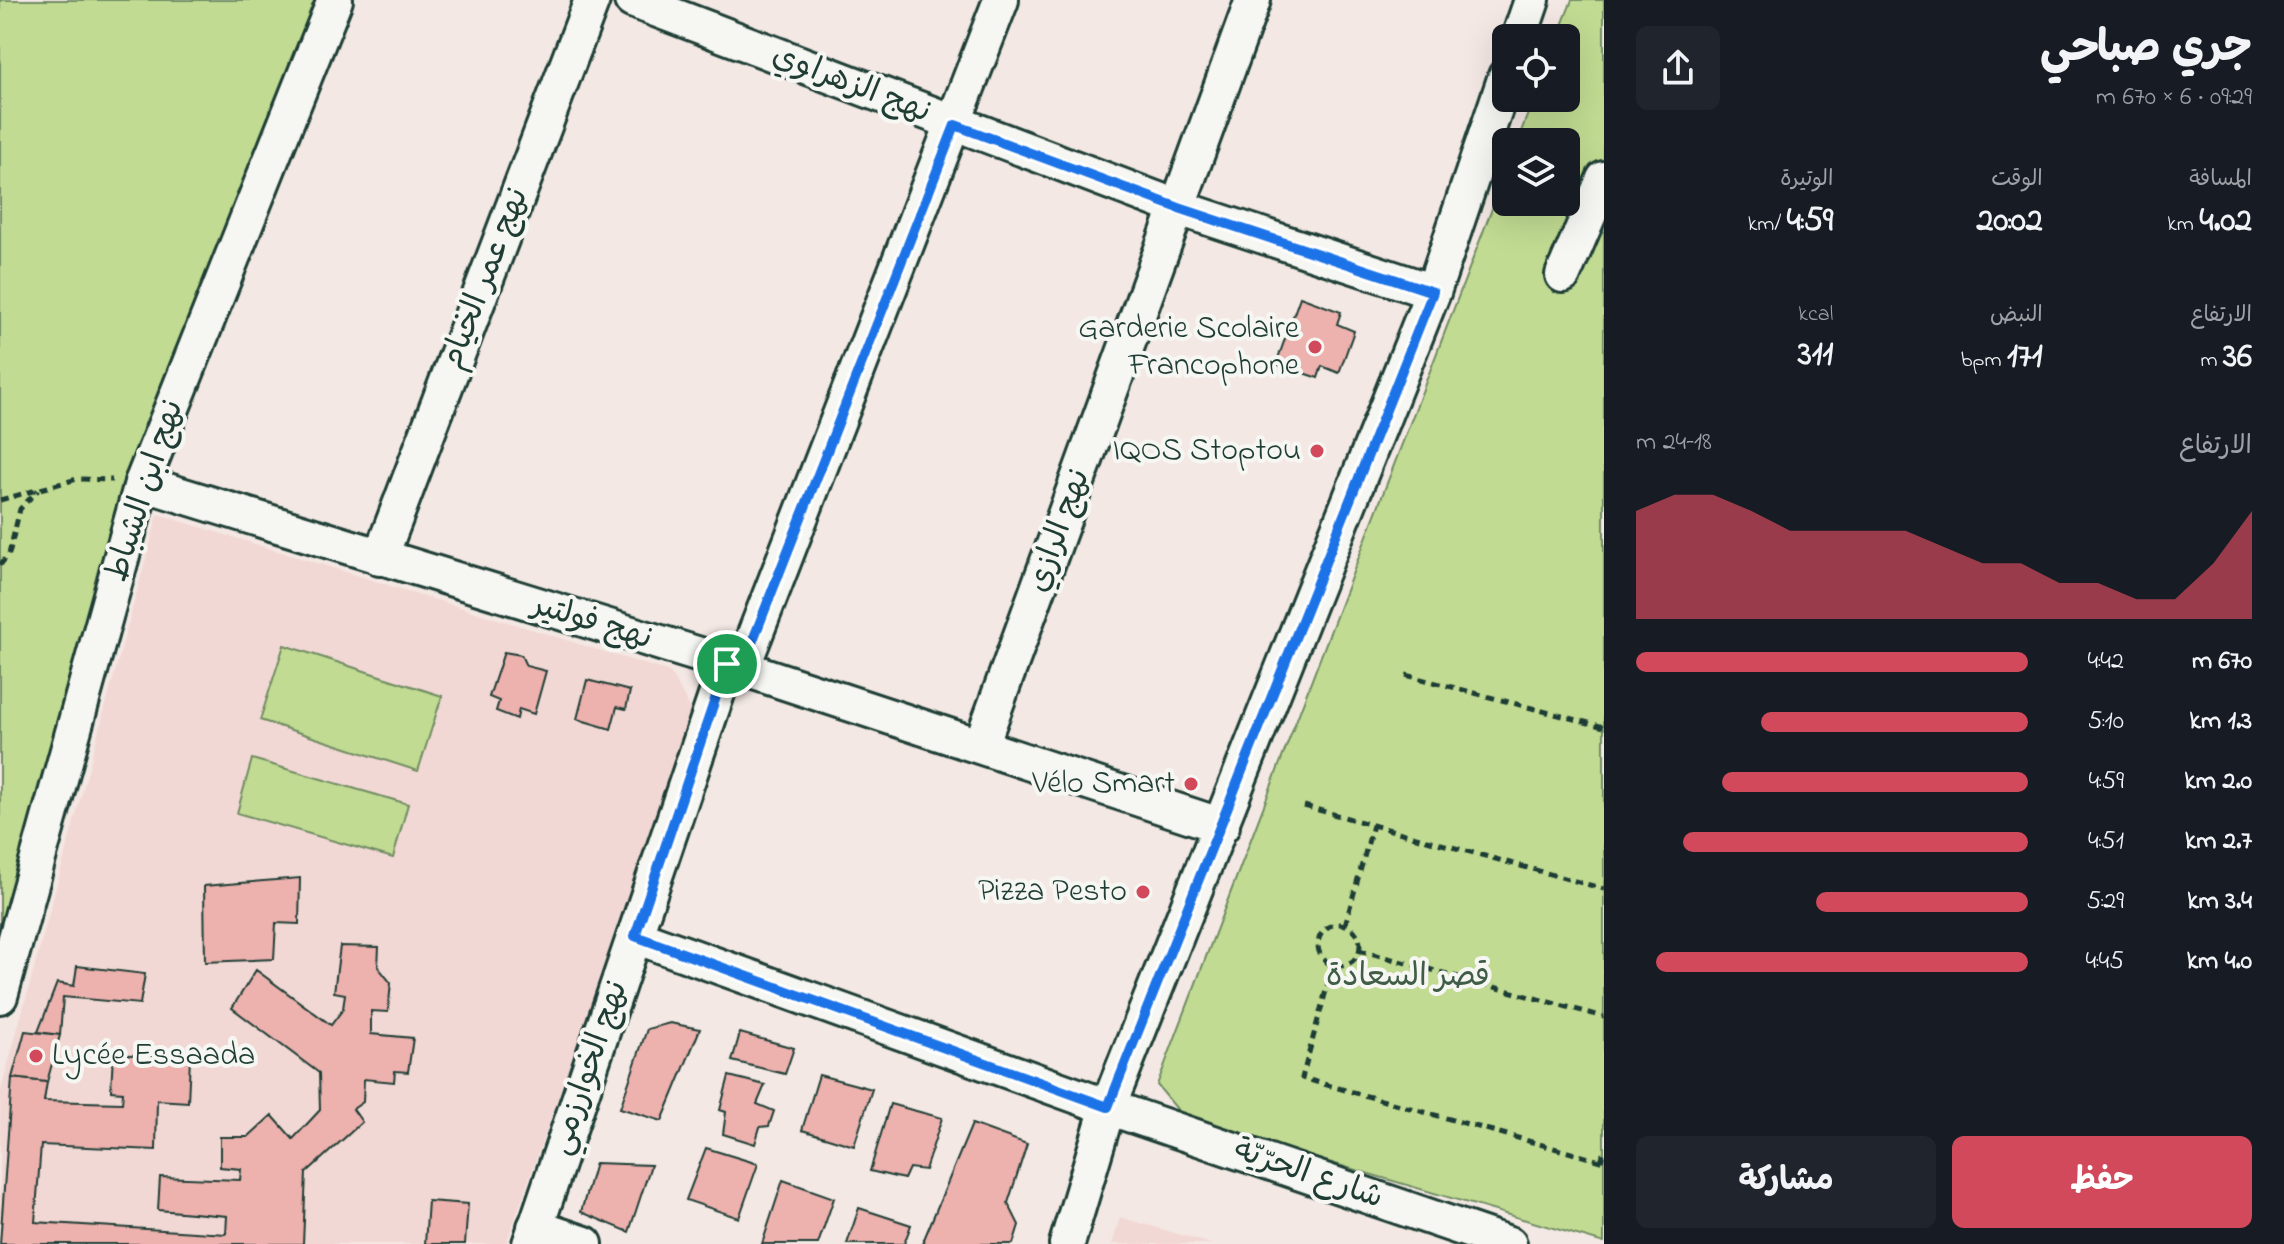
<!DOCTYPE html>
<html lang="ar">
<head>
<meta charset="utf-8">
<style>
  :root { --surface:#171b24; --page:#20242c; --text:#f1f3f6; --muted:#9ea1a6; --accent:#d1495b }
  body { margin:0; font-family:"Indie Flower","Playpen Sans Arabic",sans-serif; background:var(--page); color:var(--text); direction:rtl; height:100vh; display:flex; flex-direction:column; font-size:30px; white-space:nowrap }
  * { box-sizing:border-box; margin:0 }
  p { font-size:26px; color:var(--muted) }
  .icon { flex:none; width:44px; height:44px; fill:none; stroke:currentColor; stroke-width:2; stroke-linecap:round; stroke-linejoin:round }
  .map { position:relative; flex:1; overflow:hidden; direction:ltr }
  .panel { display:flex; flex-direction:column; background:var(--surface); width:680px }
  .panel>* { flex:none }
  .buttons { position:absolute; left:1492px; top:24px; display:grid; gap:16px }
  .buttons a { display:grid; place-items:center; width:88px; height:88px; border-radius:12px; background:var(--surface); box-shadow:0 8px 32px #0002; font-size:40px }
  .pin { position:absolute; display:grid; place-items:center; width:68px; height:68px; color:#fff; margin:-34px; border:4px solid #fff; border-radius:50%; box-shadow:0 2px 8px #0007 }
  .round { display:grid; place-items:center; flex:none; width:84px; height:84px; border-radius:12px; background:var(--page) }
  .summary { display:flex; align-items:center; justify-content:space-between; height:136px; padding:0 32px }
  h1 { font-size:44px; font-weight:700; line-height:60px }
  .figures { display:grid; grid-template-columns:repeat(3,1fr); gap:12px; height:136px; padding:8px 32px }
  .figures div { display:grid; align-content:center }
  .figures b { font-size:34px; font-weight:700 }
  .figures small { font-size:22px; font-weight:400 }
  .figures p { font-size:22px }
  .chart { height:224px; padding:16px 32px }
  .chart p { display:flex; justify-content:space-between }
  .chart svg { width:100%; height:144px; margin-top:8px; fill:var(--accent); opacity:.7 }
  .primary-button { display:flex; gap:16px; margin-top:auto; padding:16px 32px }
  .primary-button a { flex:1; height:92px; border-radius:12px; background:var(--accent); color:#fff; font-size:32px; font-weight:700; line-height:92px; text-align:center }
  .primary-button a+a { background:var(--page); color:var(--text) }
  ul { padding:0 32px; list-style:none; font-size:26px }
  li { display:grid; grid-template-columns:128px 96px 1fr; align-items:center; height:60px }
  li i { height:20px; border-radius:10px; background:var(--accent) }
  main { display:flex; flex:1; min-height:0 }
  .map>svg:first-child { display:block }
</style>
</head>
<body>
<main>
<section class="panel">
<div class="summary"><div><h1>جري صباحي</h1><p>09:29 · 6 × 670 m</p></div><a class="round"><svg class="icon" aria-label="share" viewBox="0 0 24 24"><path d="M12 15V3M7 8l5-5 5 5M5 13v7h14v-7"/></svg></a></div>
<div class="figures">
<div><p>المسافة</p><b>4.02<small> km</small></b></div>
<div><p>الوقت</p><b>20:02</b></div>
<div><p>الوتيرة</p><b>4:59<small> /km</small></b></div>
</div>
<div class="figures">
<div><p>الارتفاع</p><b>36<small> m</small></b></div>
<div><p>النبض</p><b>171<small> bpm</small></b></div>
<div><p>kcal</p><b>311</b></div>
</div>
<div class="chart"><p><span>الارتفاع</span>18–24 m</p>
<svg viewBox="0 0 160 44" preserveAspectRatio="none"><path d="M0 44V11L10 6L20 6L30 11L40 17L50 17L60 17L70 17L80 22L90 27L100 27L110 33L120 33L130 38L140 38L150 27L160 11V44z"/></svg>
</div>
<ul>
<li><b>670 m</b>4:42<i style="width:100%"></i></li>
<li><b>1.3 km</b>5:10<i style="width:68%"></i></li>
<li><b>2.0 km</b>4:59<i style="width:78%"></i></li>
<li><b>2.7 km</b>4:51<i style="width:88%"></i></li>
<li><b>3.4 km</b>5:29<i style="width:54%"></i></li>
<li><b>4.0 km</b>4:45<i style="width:95%"></i></li>
</ul>
<div class="primary-button"><a>حفظ</a><a>مشاركة</a></div>
</section>
<div class="map">
<svg width="1604" height="1244" viewBox="0 0 1604 1244">
  <rect width="100%" height="100%" fill="#f4e8e4"/>
  <filter id="ink" filterUnits="userSpaceOnUse"><feTurbulence type="fractalNoise" baseFrequency=".0125" numOctaves="2"/><feDisplacementMap in="SourceGraphic" scale="16" xChannelSelector="R" yChannelSelector="G"/><feConvolveMatrix kernelMatrix="1 2 1 2 8 2 1 2 1" color-interpolation-filters="sRGB"/></filter>
  <g filter="url(#ink)">
    <g fill="#f2d8d4">
      <path d="M158 514 670 672 694 715 506 1244H0V1093Z"/>
      <path d="M1120 1217 1212 1244H1112Z"/>
    </g>
    <g fill="#c1db92" stroke="#708c63" stroke-width="2">
      <path d="M0 0H315L134 471 0 948Z"/>
      <path d="M1572 0H1604V1243L1186 1120 1157 1085 1506 172V202H1566V142H1517L1534 98H1566V38H1557Z"/>
      <path d="M284 645 442 696 418 771 260 720Z"/>
      <path d="M252 759 408 804 393 858 237 813Z"/>
    </g>
    <g fill="#edb1ae" stroke="#1f3d34" stroke-width="2">
      <path d="M1300 297 1341 312 1337 324 1354 331 1339 373 1322 366 1318 378 1276 364Z"/>
      <path d="M504 652 521 655 526 666 546 671 534 714 519 709 517 719 496 711 499 701 489 697Z"/>
      <path d="M587 680 630 691 626 709 617 707 611 729 577 719Z"/>
      <path d="M300 878 299 924 276 923 274 959 205 962 204 886Z"/>
      <path d="M340 946 379 947 378 967 391 983 388 1012 371 1011V1034L413 1038 408 1072 395 1071 394 1082 364 1079 363 1102 353 1109 362 1122 306 1173 303 1244H0L12 1078 47 1082 44 1101 122 1103 123 1092 111 1091 113 1054 190 1058 188 1102 157 1100 156 1150 41 1145 35 1222 226 1234 227 1216 158 1210 160 1177 240 1180 241 1169 220 1167V1137H248L272 1115 293 1139 320 1110 319 1073 232 1008 256 970 331 1025 343 1009 345 994 334 992Z"/>
      <path d="M77 966 145 974 140 1004 63 997 60 1035 38 1032 57 983 74 986Z"/>
      <path d="M670 1023 700 1029 662 1121 620 1108 647 1029Z"/>
      <path d="M25 1031 60 1035 47 1082 12 1078Z"/>
      <path d="M740 1033 794 1048 785 1074 732 1061Z"/>
      <path d="M819 1075 872 1089 854 1146 802 1130Z"/>
      <path d="M729 1076 765 1085 757 1104 774 1111 769 1126 760 1127 755 1144 723 1134 726 1112 720 1110Z"/>
      <path d="M890 1104 942 1118 925 1170 909 1168 904 1179 870 1171Z"/>
      <path d="M972 1124 1027 1144 1008 1203 1019 1225 1013 1244H922Z"/>
      <path d="M706 1148 758 1164 739 1218 686 1200Z"/>
      <path d="M595 1163 651 1165 629 1232 581 1212Z"/>
      <path d="M783 1180 834 1198 818 1244H762Z"/>
      <path d="M428 1201 468 1204 465 1244H425Z"/>
      <path d="M859 1208 911 1225 904 1244H847Z"/>
    </g>
    <g fill="none" stroke-linecap="round" stroke-linejoin="round">
      <defs>
        <g id="minor">
          <path d="M632 0 1179 208 1433 292"/>
          <path d="M1519 38 1532 0"/>
          <path d="M1563 275 1604 179"/>
          <path d="M142 483 742 668 1222 826"/>
          <path d="M380 558 592 0"/>
          <path d="M742 668 1001 0"/>
          <path d="M981 745 1253 0"/>
          <path d="M635 936 1108 1107 1509 1244"/>
          <path d="M0 996 142 483 335 0"/>
          <path d="M535 1227 585 1244"/>
          <path d="M530 1244 727 664"/>
          <path d="M1067 1244 1108 1107 1433 292 1506 76"/>
        </g>
      </defs>
      <use href="#minor" stroke="#1f3d34" stroke-width="40"/>
      <g stroke="#1f3d34" stroke-width="5" stroke-dasharray="8 6" stroke-linecap="butt">
        <path d="M0 500 77 479 112 480"/>
        <path d="M0 565 9 554 20 509 38 490"/>
        <path d="M1406 675 1604 727"/>
        <path d="M1304 806 1604 889"/>
        <circle cx="1339" cy="945" r="21"/>
        <path d="M1345 925 1373 825"/>
        <path d="M1359 950 1604 1017"/>
        <path d="M1333 965 1302 1078 1604 1162"/>
        <path d="M1601 1161 1604 1151"/>
      </g>
      <use href="#minor" stroke="#f6f6f2" stroke-width="34"/>
    </g>
  </g>
  <g fill="none" stroke-linecap="round" stroke-linejoin="round" filter="url(#ink)">
    <defs>
      <path id="route" d="M955 125 1179 208 1433 292 1108 1107 635 936 727 664 742 668Z"/>
    </defs>
    <use href="#route" stroke="#fff" stroke-width="16"/>
    <use href="#route" stroke="#1a73e8" stroke-width="10"/>
  </g>
  <g fill="#d1495b" stroke="#f6f6f2" stroke-width="3">
    <circle cx="1315" cy="347" r="8"/>
    <circle cx="1317" cy="451" r="8"/>
    <circle cx="1191" cy="784" r="8"/>
    <circle cx="1143" cy="892" r="8"/>
    <circle cx="36" cy="1056" r="8"/>
  </g>
  <g text-anchor="middle" dominant-baseline="central" stroke-width="8" stroke-linejoin="round" paint-order="stroke">
    <g font-size="32" fill="#1f3d34" stroke="#f6f6f2">
      <text transform="translate(851 85) rotate(21)">نهج الزهراوي</text>
      <text transform="translate(486 279) rotate(-69)">نهج عمر الخيام</text>
      <text transform="translate(146 491) rotate(-72)">نهج ابن الشباط</text>
      <text transform="translate(1060 531) rotate(-70)">نهج الرازي</text>
      <text transform="translate(592 623) rotate(17)">نهج فولتير</text>
      <text transform="translate(590 1068) rotate(-71)">نهج الخوارزمي</text>
      <text transform="translate(1308 1175) rotate(19)">شارع الحرّيّة</text>
    </g>
    <g font-size="32" fill="#1f3d34" stroke="#f6f6f2" text-anchor="end">
      <text x="1299" y="329">Garderie Scolaire<tspan x="1299" dy="37">Francophone</tspan></text>
      <text x="1301" y="451">IQOS Stoptou</text>
      <text x="1175" y="784">Vélo Smart</text>
      <text x="1127" y="892">Pizza Pesto</text>
      <text x="52" y="1056" text-anchor="start">Lycée Essaada</text>
    </g>
    <g font-size="32" fill="#3f5d47" stroke="#f6f6f2">
      <text x="1408" y="977">قصر السعادة</text>
    </g>
  </g>
</svg>
<div class="buttons">
<a><svg class="icon" aria-label="locate" viewBox="0 0 24 24"><circle cx="12" cy="12" r="6"/><path d="M12 2v4M12 18v4M2 12h4M18 12h4"/></svg></a>
<a><svg class="icon" aria-label="layers" viewBox="0 0 24 24"><path d="M12 4l9 5-9 5-9-5zM3 14l9 5 9-5"/></svg></a>
</div>
<div class="pin" style="left:727px;top:664px;background:#1e9e55"><svg class="icon" aria-label="arrive" viewBox="0 0 24 24"><path d="M6 21V4h12l-3 4 3 4H6"/></svg></div>
</div>
</main>
</body>
</html>
